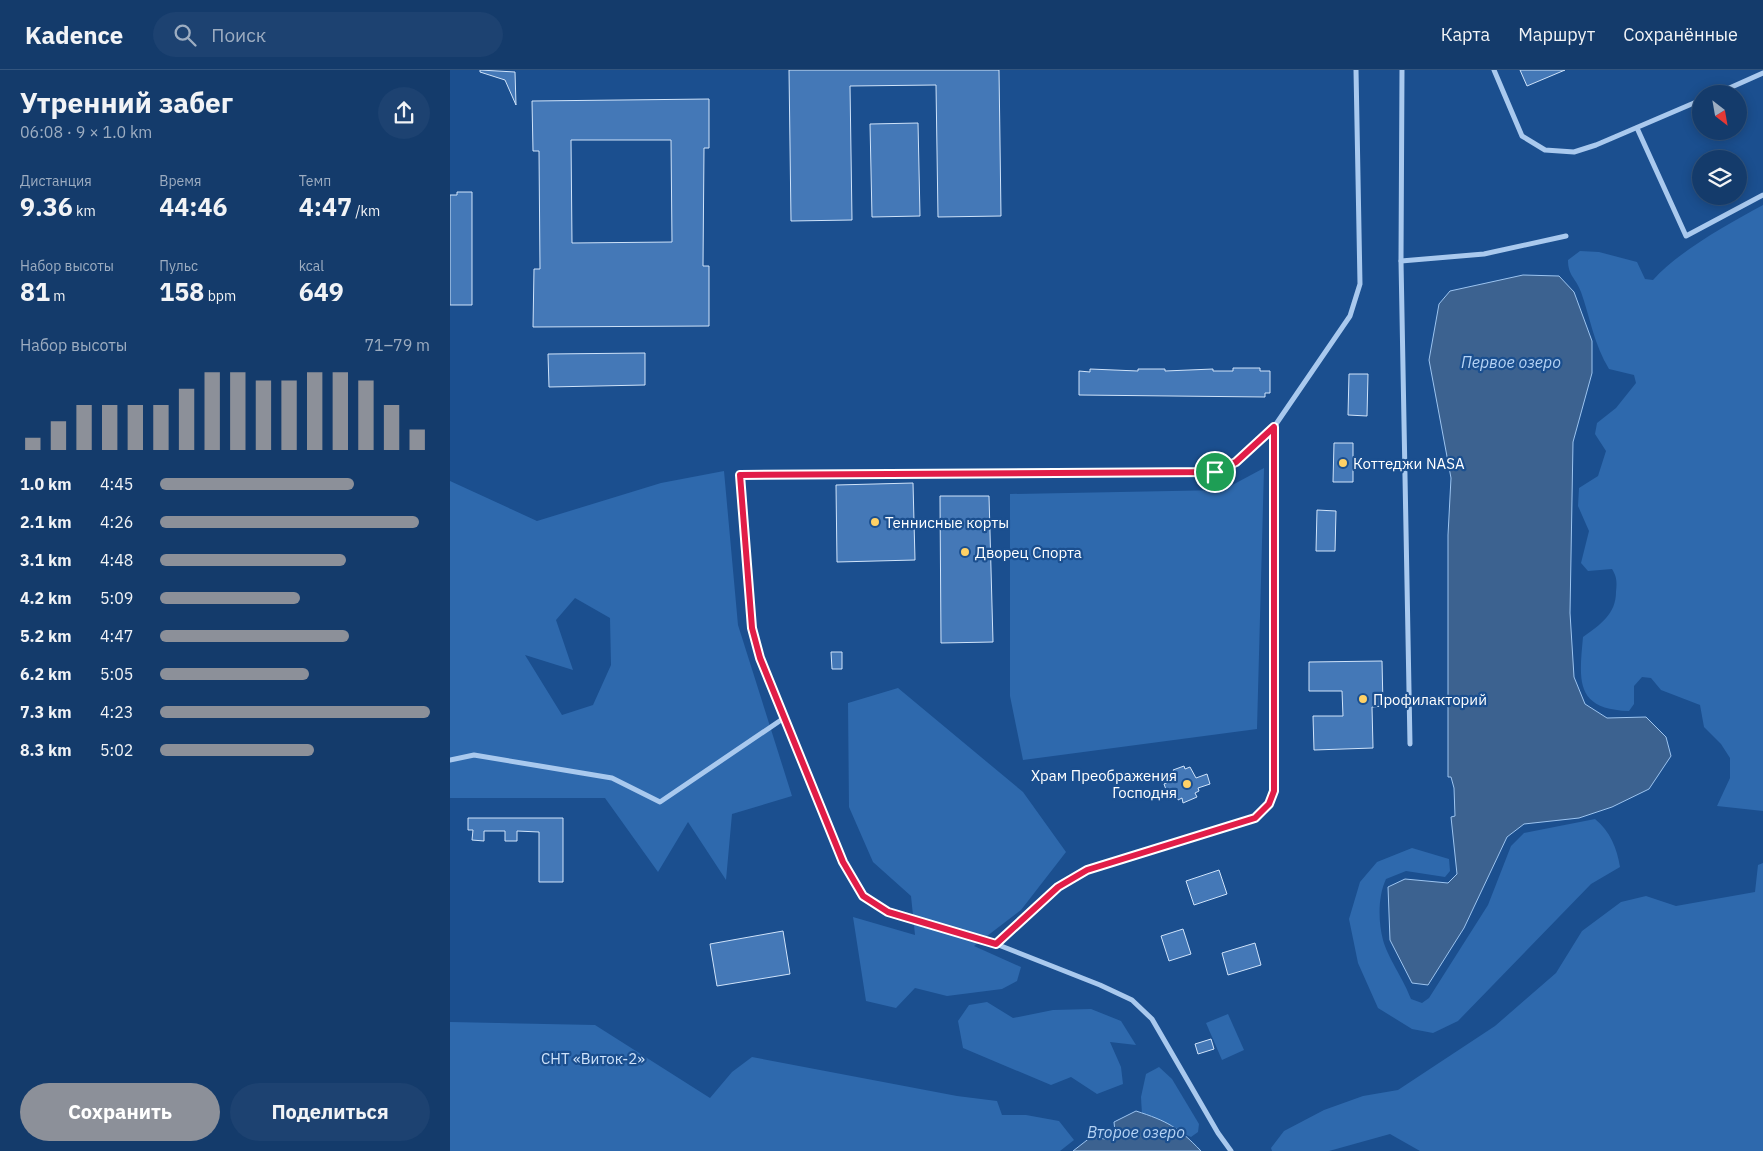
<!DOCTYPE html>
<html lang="ru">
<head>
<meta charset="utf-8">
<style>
  :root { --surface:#143b6b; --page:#1d4271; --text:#f1f3f6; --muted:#9dadc1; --line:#33557e; --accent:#8c9099 }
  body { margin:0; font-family:"IBM Plex Sans",sans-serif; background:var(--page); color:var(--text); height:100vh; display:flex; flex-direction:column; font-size:19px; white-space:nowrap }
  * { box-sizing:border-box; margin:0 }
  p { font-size:16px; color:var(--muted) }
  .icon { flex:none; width:28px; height:28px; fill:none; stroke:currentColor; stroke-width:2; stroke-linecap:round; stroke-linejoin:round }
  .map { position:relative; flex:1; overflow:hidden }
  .panel { display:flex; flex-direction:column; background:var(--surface); width:450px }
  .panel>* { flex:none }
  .needle { width:32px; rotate:149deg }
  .buttons { position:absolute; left:1242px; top:15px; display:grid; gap:10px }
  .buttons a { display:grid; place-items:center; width:55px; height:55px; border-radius:50%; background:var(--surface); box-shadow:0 2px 12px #0003,0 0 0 1px var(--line); font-size:25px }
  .pin { position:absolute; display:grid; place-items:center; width:42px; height:42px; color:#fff; margin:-21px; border:2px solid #fff; border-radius:50%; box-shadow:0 1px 5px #0007 }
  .round { display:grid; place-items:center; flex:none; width:52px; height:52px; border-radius:26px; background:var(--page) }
  .head { display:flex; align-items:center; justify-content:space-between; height:85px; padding:0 20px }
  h1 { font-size:28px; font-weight:700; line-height:38px }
  .figures { display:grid; grid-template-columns:repeat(3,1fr); gap:8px; height:85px; padding:5px 20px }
  .figures div { display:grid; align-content:center }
  .figures b { font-size:25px; font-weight:700 }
  .figures small { font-size:14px; font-weight:400 }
  .figures p { font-size:14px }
  .chart { height:140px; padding:10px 20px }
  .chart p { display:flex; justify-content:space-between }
  .chart svg { width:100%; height:90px; margin-top:5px; stroke:var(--accent); stroke-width:6 }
  .button { display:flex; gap:10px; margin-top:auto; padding:10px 20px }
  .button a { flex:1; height:58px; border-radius:30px; background:var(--accent); color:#fff; font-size:20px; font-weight:700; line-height:58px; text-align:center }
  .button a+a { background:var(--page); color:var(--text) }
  ul { padding:0 20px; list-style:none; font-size:16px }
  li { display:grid; grid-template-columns:80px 60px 1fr; align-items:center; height:38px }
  li i { height:12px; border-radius:6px; background:var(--accent) }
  header { display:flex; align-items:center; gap:30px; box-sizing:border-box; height:70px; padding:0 25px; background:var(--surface); border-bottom:1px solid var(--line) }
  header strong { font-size:24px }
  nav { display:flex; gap:28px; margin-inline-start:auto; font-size:18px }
  .search { width:350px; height:45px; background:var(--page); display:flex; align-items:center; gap:12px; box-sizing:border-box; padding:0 18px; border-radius:28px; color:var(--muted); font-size:19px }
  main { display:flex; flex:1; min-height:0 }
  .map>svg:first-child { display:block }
</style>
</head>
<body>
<header>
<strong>Kadence</strong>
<div class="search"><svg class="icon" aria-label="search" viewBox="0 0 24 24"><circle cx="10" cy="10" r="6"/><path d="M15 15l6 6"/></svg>Поиск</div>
<nav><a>Карта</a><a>Маршрут</a><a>Сохранённые</a></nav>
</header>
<main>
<section class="panel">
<div class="head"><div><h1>Утренний забег</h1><p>06:08 · 9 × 1.0 km</p></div><a class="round"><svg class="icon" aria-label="share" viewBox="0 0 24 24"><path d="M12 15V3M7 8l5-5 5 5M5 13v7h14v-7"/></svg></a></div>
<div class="figures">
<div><p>Дистанция</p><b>9.36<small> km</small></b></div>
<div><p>Время</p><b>44:46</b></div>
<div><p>Темп</p><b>4:47<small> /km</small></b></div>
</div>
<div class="figures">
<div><p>Набор высоты</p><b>81<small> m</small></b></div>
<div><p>Пульс</p><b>158<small> bpm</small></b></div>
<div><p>kcal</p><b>649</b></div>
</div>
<div class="chart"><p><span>Набор высоты</span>71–79 m</p>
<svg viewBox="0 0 160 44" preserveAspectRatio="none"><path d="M5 44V38M15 44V30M25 44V22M35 44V22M45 44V22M55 44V22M65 44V14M75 44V6M85 44V6M95 44V10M105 44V10M115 44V6M125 44V6M135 44V10M145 44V22M155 44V34"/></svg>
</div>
<ul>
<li><b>1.0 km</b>4:45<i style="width:72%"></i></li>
<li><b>2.1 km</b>4:26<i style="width:96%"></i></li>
<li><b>3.1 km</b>4:48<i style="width:69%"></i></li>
<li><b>4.2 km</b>5:09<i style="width:52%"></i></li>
<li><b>5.2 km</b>4:47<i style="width:70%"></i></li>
<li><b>6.2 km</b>5:05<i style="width:55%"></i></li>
<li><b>7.3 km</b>4:23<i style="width:100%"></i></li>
<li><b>8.3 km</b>5:02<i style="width:57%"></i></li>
</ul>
<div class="button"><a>Сохранить</a><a>Поделиться</a></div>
</section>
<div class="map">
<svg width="1313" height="1081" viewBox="0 0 1313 1081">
  <rect width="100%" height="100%" fill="#1b4f8f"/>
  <g fill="#2e69ad" fill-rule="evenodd">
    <path d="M1313 135V741L1267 736 1280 708V688L1271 674 1254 657 1250 635 1211 620 1201 608 1192 607 1184 616V634L1179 641C1125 639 1129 611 1133 567 1150 555 1166 544 1166 522 1167 512 1167 507 1162 499L1138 501 1131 493 1139 461 1128 436 1129 418 1148 406 1156 381 1145 364 1147 353 1166 338 1186 313 1184 305 1159 299C1144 275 1140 247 1131 222 1126 208 1118 206 1118 190L1130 181 1149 182 1187 192 1195 209 1203 210C1229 181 1278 154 1313 135Z"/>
    <path d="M814 398 807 659 573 690 560 626V424L773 420Z"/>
    <path d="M274 401 288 555 342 726 282 744 276 810 238 752 208 802 155 728H0V411L87 451 211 413ZM125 528 160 548 161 595 143 635 112 645 75 585 123 600 106 550Z"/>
    <path d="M448 618 573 722 616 782 571 840 524 876 571 897 567 911 552 919 497 926 465 918 446 938 416 931 403 847 465 865 461 826 423 792 399 737 398 633Z"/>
    <path d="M1145 749C1160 761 1167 778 1170 797L1141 814 1008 951 983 963 962 959 928 938 908 893 899 849 910 812 927 792 962 778 999 789 1000 801 995 807 956 801 936 809C928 826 928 851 933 870 937 886 954 910 961 929L972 933 979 928 1038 835 1061 776 1074 763Z"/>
    <path d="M1313 793V1081H970L940 1064 879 1081H822L821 1078 834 1061 874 1040 913 1026 948 1020 1045 956 1106 903 1132 861 1171 832 1196 826 1226 836 1305 822 1308 795Z"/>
    <path d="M537 932 563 948 603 940 641 939 671 951 686 975 660 972 671 997 673 1014 647 1024 621 1007 601 1015 513 978 508 951 519 935Z"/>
    <path d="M778 944 794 980 772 990 756 953Z"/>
    <path d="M0 952 145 955 260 1028 282 1002 302 987 507 1026 547 1031 552 1045H576L609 1051 624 1070 610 1081H0Z"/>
    <path d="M709 997 722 1009 749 1054 748 1062 741 1067 692 1045 691 1027 696 1004Z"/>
  </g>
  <g fill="#3c6290" stroke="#9cc4f0">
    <path d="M1073 205 1109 206 1124 222 1142 271V303L1123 372 1120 543 1124 607 1135 634 1157 648 1196 647 1216 667 1221 686 1199 719 1162 737 1129 748 1074 754 1057 767 1014 858 978 915 962 913 940 870 938 817 955 809 998 813 1007 804 1001 747 1005 746 1004 718 1001 707H998V465L1001 408 979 290 989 234 1000 221Z"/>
    <path d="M686 1041C717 1051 728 1057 751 1081H623L641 1067 655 1069 665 1062 664 1052Z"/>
  </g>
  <g fill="#4478b7" stroke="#cfe3fa" fill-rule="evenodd">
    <path d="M30 0 65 2 66 35 55 10 30 2Z"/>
    <path d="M339 0H549L551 146 488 147 486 15 400 16 402 150 341 151Z"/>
    <path d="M1070 0H1115L1077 16Z"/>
    <path d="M259 29V78H254L253 196H259V256L83 257 84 199H90L89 81H83L82 31ZM121 70H221L222 172 122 173Z"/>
    <path d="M468 53 470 146 422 147 420 54Z"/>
    <path d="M7 122H22V235H0V125H7Z"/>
    <path d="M195 283V315L99 317 98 284Z"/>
    <path d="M783 298H810V301H820V323H815V327L629 325V301L640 302V299L688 301V299H715V301L763 299V301H783Z"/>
    <path d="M899 304H918L917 346 898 345Z"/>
    <path d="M884 373H903V412H883Z"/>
    <path d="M463 413 465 490 387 492 386 415Z"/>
    <path d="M490 426H539L543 572 491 573Z"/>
    <path d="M867 440 886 441 885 481H866Z"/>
    <path d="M381 582H392V599H382Z"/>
    <path d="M932 591 933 636 922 637 923 678 864 680 863 646H893L892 621H859V592Z"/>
    <path d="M734 696 735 699 740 697 746 708 757 704 760 714 748 718 749 721 745 723 747 727 733 733 732 728 728 730 725 722 718 725 714 714 721 711 719 705 725 703 723 700Z"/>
    <path d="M18 748H113V812H89V762L67 761V771H55V761H34V771L22 770 23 760H18Z"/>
    <path d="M769 800 777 824 744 835 736 811Z"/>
    <path d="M733 859 741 884 719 891 711 866Z"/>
    <path d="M333 861 340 904 267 916 260 874Z"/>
    <path d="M805 873 811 895 778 905 772 883Z"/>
    <path d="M761 969 764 979 748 984 745 974Z"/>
  </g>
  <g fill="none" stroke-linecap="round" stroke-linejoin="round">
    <g stroke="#a9c9ee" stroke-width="5">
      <path d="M952 0 951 191 960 674"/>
      <path d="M1044 0 1072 66 1095 80 1124 82 1146 75 1251 30"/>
      <path d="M1266 24 1313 3"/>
      <path d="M1187 58 1236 166 1313 125"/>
      <path d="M951 191 1034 184 1116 166"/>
      <path d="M0 690 24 685 162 708 210 732 334 648"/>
      <path d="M546 874 608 817 637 800 805 748 819 734 824 721V357"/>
      <path d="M781 1081 768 1063 702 949 682 930 650 915 546 874 438 842 413 826 393 792 310 588 302 557 290 405 765 402 786 392 824 357 900 246 910 214 906 0"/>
    </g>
  </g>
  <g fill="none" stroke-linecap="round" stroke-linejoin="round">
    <defs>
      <path id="route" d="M824 357V721L819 734 805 748 637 800 608 817 546 874 438 842 413 826 393 792 310 588 302 558 290 405 765 402 786 392Z"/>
    </defs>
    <use href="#route" stroke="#fff" stroke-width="10"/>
    <use href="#route" stroke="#e11d48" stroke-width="6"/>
  </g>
  <g fill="#ffd166" stroke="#1b4f8f" stroke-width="2">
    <circle cx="893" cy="393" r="5"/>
    <circle cx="425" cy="452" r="5"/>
    <circle cx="515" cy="482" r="5"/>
    <circle cx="913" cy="629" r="5"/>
    <circle cx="737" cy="714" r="5"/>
  </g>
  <g text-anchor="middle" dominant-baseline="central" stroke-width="4.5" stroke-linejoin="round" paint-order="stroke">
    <g font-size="15" fill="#fff" stroke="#1b4f8f" text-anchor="start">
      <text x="903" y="393">Коттеджи NASA</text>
      <text x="435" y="452">Теннисные корты</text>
      <text x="525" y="482">Дворец Спорта</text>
      <text x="923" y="629">Профилакторий</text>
      <text x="727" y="705" text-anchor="end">Храм Преображения<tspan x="727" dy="17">Господня</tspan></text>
    </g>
    <g font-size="15" fill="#cfe3fa" stroke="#1b4f8f">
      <text x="143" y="988">СНТ «Виток-2»</text>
    </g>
    <g font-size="16" font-style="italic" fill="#b5d3f5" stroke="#1b4f8f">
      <text x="1061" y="292">Первое озеро</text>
      <text x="686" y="1062">Второе озеро</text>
    </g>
  </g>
</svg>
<div class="buttons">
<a><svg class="needle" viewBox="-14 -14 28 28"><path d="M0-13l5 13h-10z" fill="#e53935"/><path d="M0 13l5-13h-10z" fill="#9dadc1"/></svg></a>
<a><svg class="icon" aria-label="layers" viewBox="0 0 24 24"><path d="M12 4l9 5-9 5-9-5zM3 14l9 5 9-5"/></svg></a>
</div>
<div class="pin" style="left:765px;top:402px;background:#1e9e55"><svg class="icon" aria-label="arrive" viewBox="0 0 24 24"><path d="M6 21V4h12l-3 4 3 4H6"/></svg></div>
</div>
</main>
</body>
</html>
